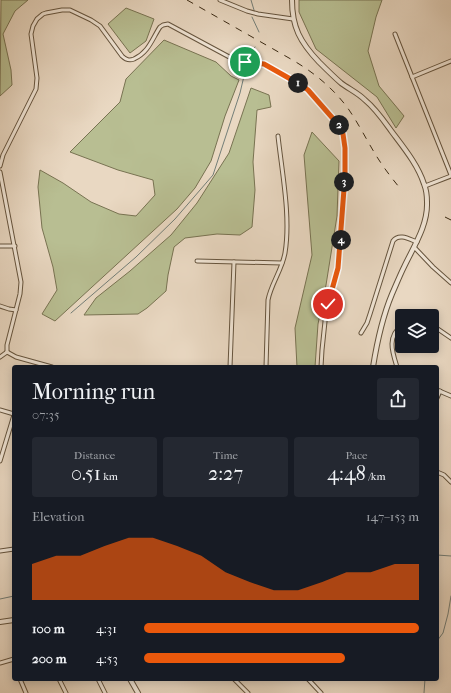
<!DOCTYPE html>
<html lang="en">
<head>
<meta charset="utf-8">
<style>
  :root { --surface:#171b24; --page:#242831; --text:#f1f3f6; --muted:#9ea1a6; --accent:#ea580c }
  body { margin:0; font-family:"IM FELL French Canon",serif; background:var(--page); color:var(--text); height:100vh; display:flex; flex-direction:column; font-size:15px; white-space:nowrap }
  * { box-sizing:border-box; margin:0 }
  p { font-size:13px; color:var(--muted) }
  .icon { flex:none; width:22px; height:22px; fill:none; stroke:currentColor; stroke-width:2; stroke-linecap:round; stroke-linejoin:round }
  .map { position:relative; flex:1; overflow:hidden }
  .panel { position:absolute; left:12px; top:365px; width:427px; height:316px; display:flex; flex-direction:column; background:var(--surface); border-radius:4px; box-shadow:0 2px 10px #0003 }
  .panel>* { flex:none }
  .buttons { position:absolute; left:395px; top:309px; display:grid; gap:8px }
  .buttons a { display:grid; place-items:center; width:44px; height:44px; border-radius:4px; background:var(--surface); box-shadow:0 2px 10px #0003; font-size:20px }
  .pin { position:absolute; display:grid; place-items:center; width:34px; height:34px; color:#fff; margin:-17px; border:2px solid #fff; border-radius:50%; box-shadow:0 1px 4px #0007 }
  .km { position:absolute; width:20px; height:20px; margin:-10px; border-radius:50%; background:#222; color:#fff; font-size:11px; line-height:20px; text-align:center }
  .round { display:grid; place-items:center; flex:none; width:42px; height:42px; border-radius:4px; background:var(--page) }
  .overview { display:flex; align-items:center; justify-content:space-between; height:68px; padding:0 20px }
  h1 { font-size:22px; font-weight:600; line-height:30px }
  .metrics { display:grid; grid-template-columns:repeat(3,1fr); gap:6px; height:68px; padding:4px 20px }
  .metrics div { display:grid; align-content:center; border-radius:4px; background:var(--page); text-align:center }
  .metrics b { font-size:20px; font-weight:600 }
  .metrics small { font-size:11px; font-weight:400 }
  .metrics p { font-size:11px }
  .chart { height:112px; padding:8px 20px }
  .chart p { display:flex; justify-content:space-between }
  .chart svg { width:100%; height:72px; margin-top:4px; fill:var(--accent); opacity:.7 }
  ul { padding:0 20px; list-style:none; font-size:13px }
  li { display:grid; grid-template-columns:64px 48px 1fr; align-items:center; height:30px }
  li i { height:10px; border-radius:5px; background:var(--accent) }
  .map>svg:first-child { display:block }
</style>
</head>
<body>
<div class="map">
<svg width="451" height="693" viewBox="0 0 451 693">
  <rect width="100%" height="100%" fill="#e9d8c2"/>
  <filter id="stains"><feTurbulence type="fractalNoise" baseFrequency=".005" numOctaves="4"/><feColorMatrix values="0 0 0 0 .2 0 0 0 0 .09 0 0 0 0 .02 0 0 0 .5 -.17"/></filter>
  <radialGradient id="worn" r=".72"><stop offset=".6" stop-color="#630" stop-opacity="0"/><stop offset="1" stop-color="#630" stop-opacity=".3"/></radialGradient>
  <g fill="#b8be92" stroke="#787352">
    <path d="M1 0H28L15 11 3 34 11 70 12 85 0 96Z"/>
    <path d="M299 0H382L376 17 368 51 379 86 404 116 396 128 377 97 316 49 299 12Z"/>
    <path d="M126 8 154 19 146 41 130 53 108 24Z"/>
    <path d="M164 40 216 62 231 76 239 80 225 116 211 161 195 188 177 209 55 321 42 314 57 290 53 267 42 228 38 187 40 170 63 183 91 202 119 214 136 216 155 195 153 180 118 170 70 152 120 102 126 79Z"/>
    <path d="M251 88 269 95 271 107 257 110 253 162 255 190 252 227 240 235 217 234 185 238 174 247 168 275 166 291 147 308 138 314 84 315 96 298 130 271 171 235 197 203 229 153Z"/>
    <path d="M312 132 339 161 337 216 326 285 318 324 315 367H297L295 328 312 255 304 155Z"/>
  </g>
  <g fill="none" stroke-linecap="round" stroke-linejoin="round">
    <g stroke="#737e78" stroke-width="1">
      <path d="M251 0 254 10"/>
      <path d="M252 17 259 32"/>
      <path d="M245 59 252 51 255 47"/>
      <path d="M71 313 136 257 175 219 213 175 240 93 244 76 243 67"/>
      <path d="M437 555 451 556"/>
      <path d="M0 599 14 596"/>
      <path d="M437 641 443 633 448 614 451 596"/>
      <path d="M424 693 425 679"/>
    </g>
    <defs>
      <g id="minor">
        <path d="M220 0 247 11 258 14 293 19"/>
        <path d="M395 34 451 175"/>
        <path d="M412 77 451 61"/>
        <path d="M0 166 3 155 36 89 37 78 31 34 33 26 37 19 43 14 46 13 62 10H70L91 20 100 26 122 56C126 60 129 61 134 59 149 52 152 39 160 27L163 25 168 24 233 59 264 64 301 85 308 90 316 98 333 117 340 127 345 141V157L340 249 338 268 327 304 326 312 322 350 321 367"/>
        <path d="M0 172 21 282 20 294 7 345V352"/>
        <path d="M425 186 451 176"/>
        <path d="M0 246H15"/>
        <path d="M414 247 433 267 451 283"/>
        <path d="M197 261 282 263"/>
        <path d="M0 306 9 309 16 310"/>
        <path d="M432 325 451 338"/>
        <path d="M361 333 367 323 370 314 393 241C399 233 409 239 417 242"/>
        <path d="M7 352 16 357 52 367"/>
        <path d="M0 357 7 352"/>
        <path d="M230 367 234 262"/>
        <path d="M266 367 268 300C271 284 282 270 285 253 291 217 282 173 278 136"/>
        <path d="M397 367C392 351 387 337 402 325"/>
        <path d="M437 390 451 396"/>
        <path d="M437 398 440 391"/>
        <path d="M0 410 14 414"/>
        <path d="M0 461 14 415"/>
        <path d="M437 472 444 475 451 482"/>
        <path d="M0 551 14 549"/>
        <path d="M0 663 14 659"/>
        <path d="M20 679 26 693"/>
        <path d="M59 679 66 693"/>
        <path d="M98 679 105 693"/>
        <path d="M234 679 248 693"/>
        <path d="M308 679 321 693"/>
      </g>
      <g id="tertiary">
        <path d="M292 0C292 27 300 42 319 62 326 69 333 76 341 83 349 89 358 93 365 100 376 109 384 121 392 132 404 148 418 165 424 184 426 189 427 196 427 202 428 225 414 246 404 267 400 275 396 285 392 294 382 318 377 342 373 367"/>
        <path d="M0 622 14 620"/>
        <path d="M130 679 138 693"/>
      </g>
    </defs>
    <use href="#minor" stroke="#65543e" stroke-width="5"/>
    <use href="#tertiary" stroke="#65543e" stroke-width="6"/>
    <use href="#minor" stroke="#f1e6d7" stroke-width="3"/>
    <use href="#tertiary" stroke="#f1e6d7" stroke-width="4"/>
    <g stroke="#392812" stroke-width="1" stroke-dasharray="7 7" stroke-linecap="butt">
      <path d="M187 0 289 58C312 71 331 86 347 107 357 121 365 137 374 152 381 164 390 176 399 187"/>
      <path d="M445 217 451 220"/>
    </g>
  </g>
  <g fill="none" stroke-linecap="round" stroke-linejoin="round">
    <defs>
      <path id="route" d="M245 62 264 64 301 85 308 90 336 122 343 134 345 148V176L338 268 328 304"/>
    </defs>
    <use href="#route" stroke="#fff" stroke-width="8"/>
    <use href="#route" stroke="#ea580c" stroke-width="5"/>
  </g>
  <rect width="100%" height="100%" filter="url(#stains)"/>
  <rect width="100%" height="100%" fill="url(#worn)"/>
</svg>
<div class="buttons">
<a><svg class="icon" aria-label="layers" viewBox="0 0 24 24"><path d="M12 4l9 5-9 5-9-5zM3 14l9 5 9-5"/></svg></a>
</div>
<div class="pin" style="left:245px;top:62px;background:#1e9e55"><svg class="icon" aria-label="arrive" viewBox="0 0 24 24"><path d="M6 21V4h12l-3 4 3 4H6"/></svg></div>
<div class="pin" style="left:328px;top:304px;background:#d93025"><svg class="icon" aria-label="check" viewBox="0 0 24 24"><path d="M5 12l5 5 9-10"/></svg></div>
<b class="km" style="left:298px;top:83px">1</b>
<b class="km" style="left:339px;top:125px">2</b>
<b class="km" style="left:344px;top:182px">3</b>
<b class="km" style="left:341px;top:240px">4</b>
<section class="panel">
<div class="overview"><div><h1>Morning run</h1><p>07:35</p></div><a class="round"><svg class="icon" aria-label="share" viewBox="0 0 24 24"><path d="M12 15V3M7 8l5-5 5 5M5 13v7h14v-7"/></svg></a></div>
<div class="metrics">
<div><p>Distance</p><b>0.51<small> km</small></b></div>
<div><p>Time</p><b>2:27</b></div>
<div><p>Pace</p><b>4:48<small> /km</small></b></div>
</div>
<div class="chart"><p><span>Elevation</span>147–153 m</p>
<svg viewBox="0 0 160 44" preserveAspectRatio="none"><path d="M0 44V22L10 17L20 17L30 11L40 6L50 6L60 11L70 17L80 27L90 33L100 38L110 38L120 33L130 27L140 27L150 22L160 22V44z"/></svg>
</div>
<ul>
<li><b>100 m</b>4:31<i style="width:100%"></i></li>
<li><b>200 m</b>4:53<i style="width:73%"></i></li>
</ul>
</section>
</div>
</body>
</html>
